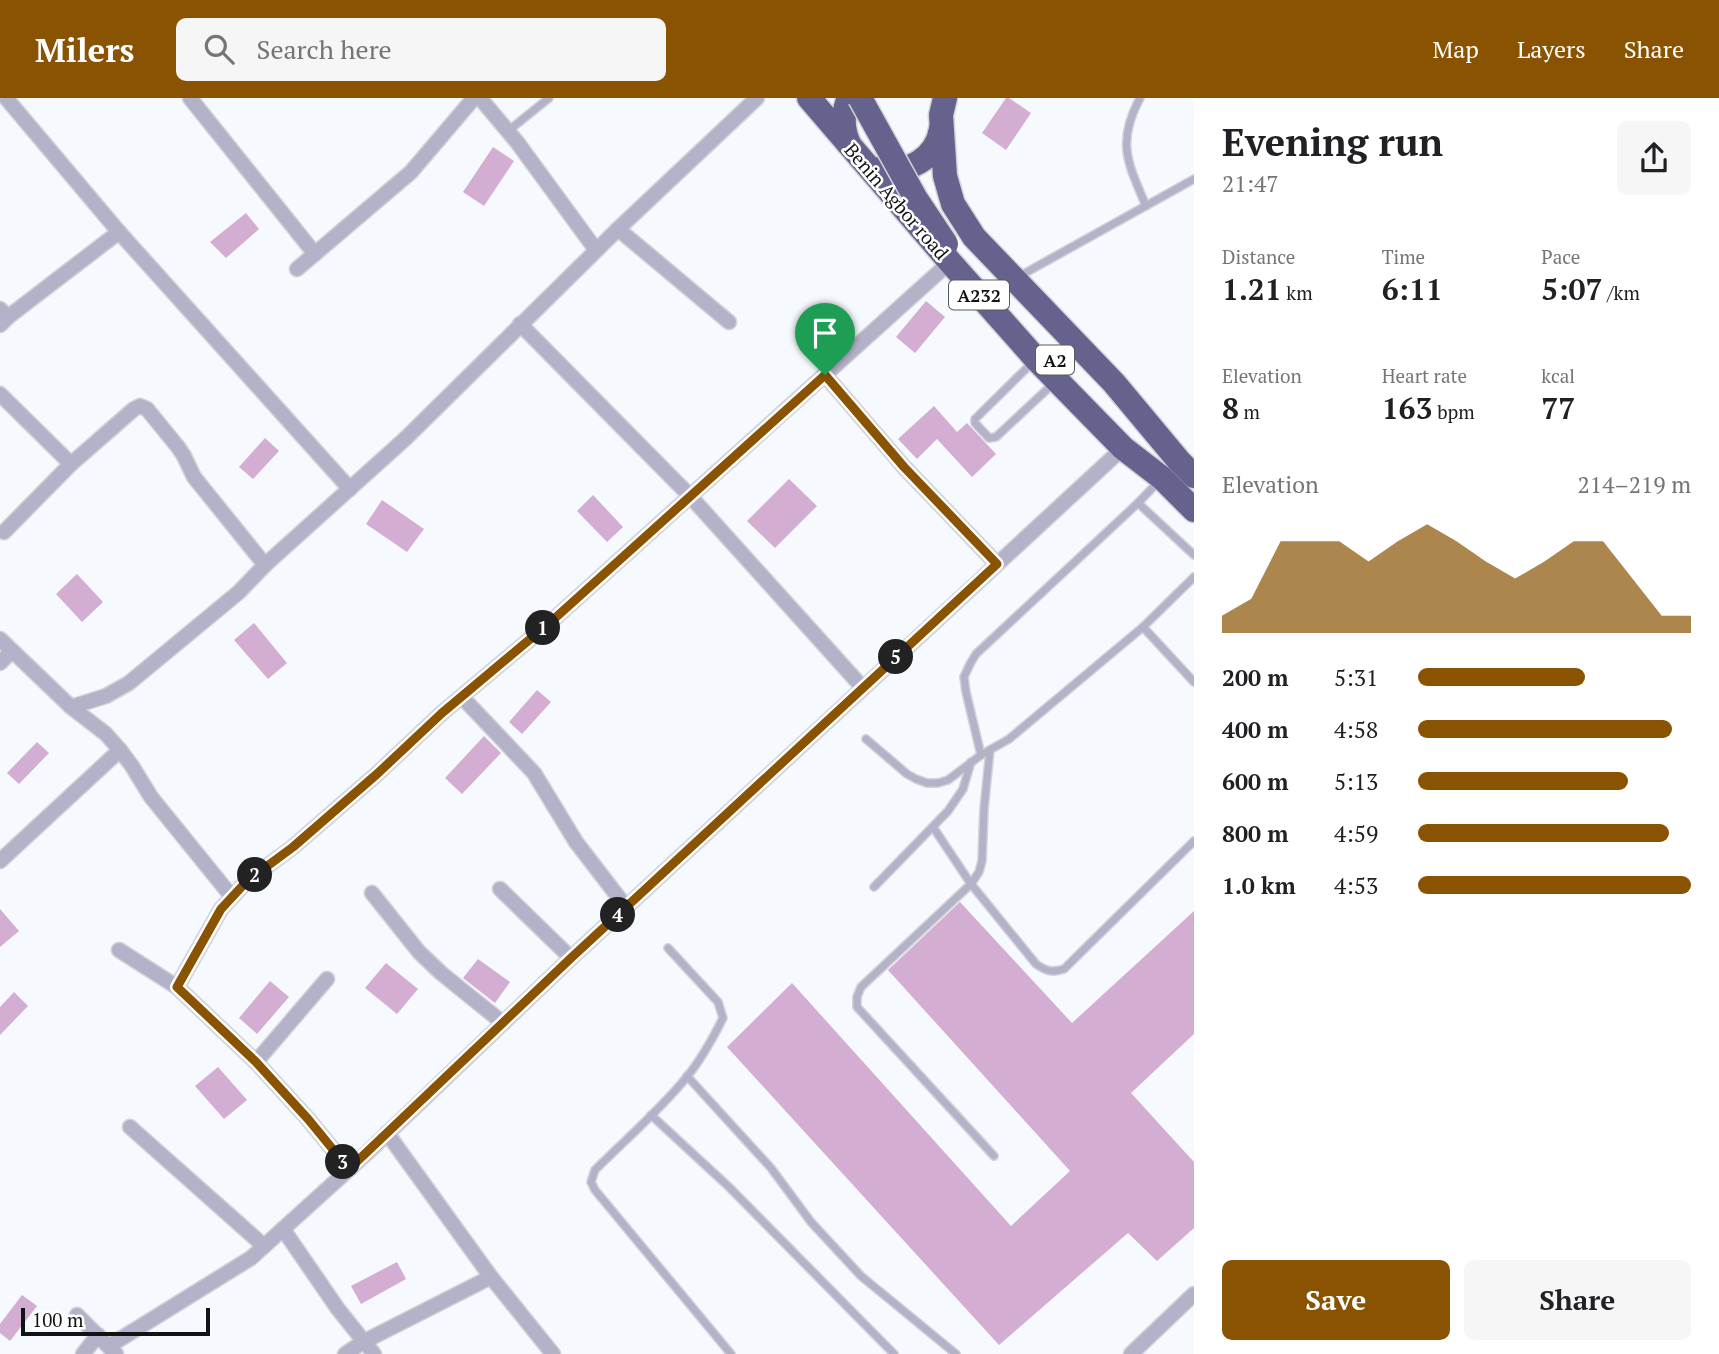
<!DOCTYPE html>
<html lang="en">
<head>
<meta charset="utf-8">
<style>
  :root { --surface:#fff; --page:#f6f6f6; --text:#202124; --muted:#757577; --accent:#895301 }
  body { margin:0; font-family:"PT Serif",serif; background:var(--page); color:var(--text); height:100vh; display:flex; flex-direction:column; font-size:26px; white-space:nowrap }
  * { box-sizing:border-box; margin:0 }
  p { font-size:23px; color:var(--muted) }
  .icon { flex:none; width:38px; height:38px; fill:none; stroke:currentColor; stroke-width:2; stroke-linecap:round; stroke-linejoin:round }
  .map { position:relative; flex:1; overflow:hidden }
  .panel { display:flex; flex-direction:column; background:var(--surface); width:525px }
  .panel>* { flex:none }
  .scale { position:absolute; left:21px; bottom:18px; width:189px; box-sizing:border-box; padding-left:7px; border:4px solid #121314; border-top:0; font-size:19px; line-height:24px; white-space:nowrap; color:#121314; -webkit-text-stroke:5px #fff; paint-order:stroke }
  .pin { position:absolute; display:grid; place-items:center; width:60px; height:60px; color:#fff; margin:-72px -30px; border-radius:50% 50% 50% 0; rotate:-45deg; box-shadow:0 0 7px #0007 }
  .pin .icon { rotate:45deg }
  .km { position:absolute; width:35px; height:35px; margin:-18px; border-radius:50%; background:#222; color:#fff; font-size:19px; line-height:35px; text-align:center }
  .round { display:grid; place-items:center; flex:none; width:74px; height:74px; border-radius:10px; background:var(--page) }
  .summary { display:flex; align-items:center; justify-content:space-between; height:119px; padding:0 28px }
  h1 { font-size:38px; font-weight:700; line-height:52px }
  .stats { display:grid; grid-template-columns:repeat(3,1fr); gap:10px; height:119px; padding:7px 28px }
  .stats div { display:grid; align-content:center }
  .stats b { font-size:30px; font-weight:700 }
  .stats small { font-size:19px; font-weight:400 }
  .stats p { font-size:19px }
  .chart { height:196px; padding:14px 28px }
  .chart p { display:flex; justify-content:space-between }
  .chart svg { width:100%; height:126px; margin-top:7px; fill:var(--accent); opacity:.7 }
  .cta { display:flex; gap:14px; margin-top:auto; padding:14px 28px }
  .cta a { flex:1; height:80px; border-radius:10px; background:var(--accent); color:#fff; font-size:28px; font-weight:700; line-height:80px; text-align:center }
  .cta a+a { background:var(--page); color:var(--text) }
  ul { padding:0 28px; list-style:none; font-size:23px }
  li { display:grid; grid-template-columns:112px 84px 1fr; align-items:center; height:52px }
  li i { height:18px; border-radius:9px; background:var(--accent) }
  header { display:flex; align-items:center; gap:42px; box-sizing:border-box; height:98px; padding:0 35px; background:var(--accent); color:#fff }
  header strong { font-size:33px }
  nav { display:flex; gap:38px; margin-inline-start:auto; font-size:24px }
  .search { width:490px; height:63px; background:var(--page); display:flex; align-items:center; gap:18px; box-sizing:border-box; padding:0 24px; border-radius:10px; color:var(--muted); font-size:26px }
  main { display:flex; flex:1; min-height:0 }
  .map>svg:first-child { display:block }
</style>
</head>
<body>
<header>
<strong>Milers</strong>
<div class="search"><svg class="icon" aria-label="search" viewBox="0 0 24 24"><circle cx="10" cy="10" r="6"/><path d="M15 15l6 6"/></svg>Search here</div>
<nav><a>Map</a><a>Layers</a><a>Share</a></nav>
</header>
<main>
<div class="map">
<svg width="1194" height="1256" viewBox="0 0 1194 1256">
  <rect width="100%" height="100%" fill="#f6f9fd"/>
  <g fill="#d4add3">
    <path d="M1006 0H1009L1031 15 1006 52 982 35Z"/>
    <path d="M493 49 514 63 484 108 463 94Z"/>
    <path d="M246 115 259 131 226 160 210 144Z"/>
    <path d="M926 203 945 219 915 255 896 239Z"/>
    <path d="M934 308 957 334 967 325 996 356 972 379 937 341 917 361 898 341Z"/>
    <path d="M265 340 279 353 253 381 239 369Z"/>
    <path d="M789 381 817 408 775 450 747 423Z"/>
    <path d="M593 397 623 429 607 444 577 413Z"/>
    <path d="M382 402 424 431 407 454 366 426Z"/>
    <path d="M77 476 103 504 82 524 56 496Z"/>
    <path d="M254 525 287 565 268 581 234 542Z"/>
    <path d="M537 592 551 604 522 636 509 624Z"/>
    <path d="M484 638 501 655 462 696 445 680Z"/>
    <path d="M37 644 49 655 19 686 7 675Z"/>
    <path d="M960 804 1072 925 1194 813V936L1131 995 1194 1064V1130L1157 1163 1128 1135 999 1247 727 949 792 885 1011 1128 1070 1073 888 872Z"/>
    <path d="M0 811 19 833 0 849Z"/>
    <path d="M478 861 510 884 495 905 463 880Z"/>
    <path d="M386 865 418 891 397 916 365 890Z"/>
    <path d="M270 883 289 899 257 936 239 920Z"/>
    <path d="M14 894 28 908 0 937V909Z"/>
    <path d="M218 969 247 1002 224 1021 195 988Z"/>
    <path d="M397 1164 406 1181 361 1206 351 1188Z"/>
    <path d="M22 1197 37 1208 10 1243 0 1235V1226Z"/>
  </g>
  <g fill="none" stroke-linecap="round" stroke-linejoin="round">
    <defs>
      <g id="lane">
        <path d="M1140 0C1116 45 1128 65 1146 108"/>
        <path d="M508 33 549 0"/>
        <path d="M1018 179 1194 81"/>
        <path d="M1033 264 975 321V325L989 340 996 339 1055 284"/>
        <path d="M1138 405 1194 457"/>
        <path d="M1143 529 1194 584"/>
        <path d="M866 641 907 676 916 681 927 685H938L948 682 981 657 1009 641 1143 529 1194 479"/>
        <path d="M990 652 984 711 982 763 979 774 971 786 861 889 857 899V909L994 1058"/>
        <path d="M981 657 966 594 964 579 970 566 976 556 1138 405 1159 383"/>
        <path d="M933 729 971 786 1036 866C1046 873 1052 875 1064 871L1194 743"/>
        <path d="M874 789 948 713 963 691 971 664"/>
        <path d="M668 850 718 904 723 920C713 940 701 962 686 980 659 1013 625 1042 595 1072L591 1084 595 1092 731 1256"/>
        <path d="M687 978 771 1070 811 1124 861 1178 956 1256"/>
        <path d="M651 1017 729 1089 894 1256"/>
      </g>
      <g id="street">
        <path d="M6 0 119 134 350 391"/>
        <path d="M190 0 315 156"/>
        <path d="M480 0 517 44 596 152"/>
        <path d="M618 131 729 224"/>
        <path d="M297 171 411 74 474 0"/>
        <path d="M0 211 8 219 0 227"/>
        <path d="M8 219 119 134"/>
        <path d="M520 226 690 398 863 590"/>
        <path d="M825 277 904 369 997 466"/>
        <path d="M0 296 71 366"/>
        <path d="M4 434 71 366 134 311 140 308 147 311 178 349 184 358 194 379 265 467"/>
        <path d="M0 541 71 609 106 636 120 652 132 668 151 699 232 799"/>
        <path d="M0 565 12 553"/>
        <path d="M462 599 534 675 576 744 626 809"/>
        <path d="M71 609 106 598 129 585 239 494 265 467 406 340 618 131 757 0"/>
        <path d="M0 763 120 652"/>
        <path d="M500 791 571 860"/>
        <path d="M372 795 419 854 441 875 503 925"/>
        <path d="M119 852 177 889 256 964 308 1021 349 1071"/>
        <path d="M177 889 221 811 247 783 293 749 377 676 442 615 554 521 950 164"/>
        <path d="M256 964 327 881"/>
        <path d="M130 1029 264 1148"/>
        <path d="M387 1035 491 1179 553 1256"/>
        <path d="M283 1131 338 1211 374 1256"/>
        <path d="M77 1217 116 1256"/>
        <path d="M109 1248 251 1160 368 1054 571 860 1123 350"/>
        <path d="M83 1256 98 1237"/>
        <path d="M345 1256 363 1244 491 1179"/>
        <path d="M1131 1256 1194 1196"/>
      </g>
      <g id="highway">
        <path d="M809 0 950 164 1036 261 1123 350 1162 380 1194 412"/>
        <path d="M849 0C842 16 842 30 849 46"/>
        <path d="M945 0 941 17 945 78 953 106 974 139 1114 285 1179 363 1194 378"/>
        <path d="M879 71C908 76 936 61 941 31"/>
      </g>
    </defs>
    <use href="#lane" stroke="#d2d4d8" stroke-width="10"/>
    <use href="#street" stroke="#d2d4d8" stroke-width="17"/>
    <use href="#highway" stroke="#d2d4d8" stroke-width="27"/>
    <use href="#lane" stroke="#b3b2c8" stroke-width="7"/>
    <use href="#street" stroke="#b3b2c8" stroke-width="14"/>
    <use href="#highway" stroke="#65628d" stroke-width="24"/>
    <defs>
      <path id="highway-bridge" d="M860 0 916 101 946 146"/>
    </defs>
    <use href="#highway-bridge" stroke="#d2d4d8" stroke-width="27" stroke-linecap="butt"/>
    <use href="#highway-bridge" stroke="#65628d" stroke-width="24"/>
  </g>
  <g fill="none" stroke-linecap="round" stroke-linejoin="round">
    <defs>
      <path id="route" d="M825 277 904 369 997 466 571 860 349 1071 308 1021 256 964 177 889 221 811 247 783 293 749 377 676 442 615 554 521Z"/>
    </defs>
    <use href="#route" stroke="#fff" stroke-width="14"/>
    <use href="#route" stroke="#895301" stroke-width="9"/>
  </g>
  <g text-anchor="middle" dominant-baseline="central" stroke-width="5" stroke-linejoin="round" paint-order="stroke">
    <g fill="#fff" stroke="#595a5a" stroke-width="2">
      <rect x="949" y="182.5" width="60" height="29" rx="5"/>
      <rect x="1036" y="247.5" width="38" height="29" rx="5"/>
    </g>
    <g font-size="18" font-weight="bold" fill="#121314">
      <text x="979" y="197">A232</text>
      <text x="1055" y="262">A2</text>
    </g>
    <g font-size="19" fill="#121314" stroke="#fff">
      <text transform="translate(897 103) rotate(49)">Benin Agbor road</text>
    </g>
  </g>
</svg>
<div class="scale">100 m</div>
<div class="pin" style="left:825px;top:277px;background:#1e9e55"><svg class="icon" aria-label="arrive" viewBox="0 0 24 24"><path d="M6 21V4h12l-3 4 3 4H6"/></svg></div>
<b class="km" style="left:543px;top:530px">1</b>
<b class="km" style="left:255px;top:777px">2</b>
<b class="km" style="left:343px;top:1064px">3</b>
<b class="km" style="left:618px;top:817px">4</b>
<b class="km" style="left:896px;top:559px">5</b>
</div>
<section class="panel">
<div class="summary"><div><h1>Evening run</h1><p>21:47</p></div><a class="round"><svg class="icon" aria-label="share" viewBox="0 0 24 24"><path d="M12 15V3M7 8l5-5 5 5M5 13v7h14v-7"/></svg></a></div>
<div class="stats">
<div><p>Distance</p><b>1.21<small> km</small></b></div>
<div><p>Time</p><b>6:11</b></div>
<div><p>Pace</p><b>5:07<small> /km</small></b></div>
</div>
<div class="stats">
<div><p>Elevation</p><b>8<small> m</small></b></div>
<div><p>Heart rate</p><b>163<small> bpm</small></b></div>
<div><p>kcal</p><b>77</b></div>
</div>
<div class="chart"><p><span>Elevation</span>214–219 m</p>
<svg viewBox="0 0 160 44" preserveAspectRatio="none"><path d="M0 44V38L10 32L20 12L30 12L40 12L50 19L60 12L70 6L80 12L90 19L100 25L110 19L120 12L130 12L140 25L150 38L160 38V44z"/></svg>
</div>
<ul>
<li><b>200 m</b>5:31<i style="width:61%"></i></li>
<li><b>400 m</b>4:58<i style="width:93%"></i></li>
<li><b>600 m</b>5:13<i style="width:77%"></i></li>
<li><b>800 m</b>4:59<i style="width:92%"></i></li>
<li><b>1.0 km</b>4:53<i style="width:100%"></i></li>
</ul>
<div class="cta"><a>Save</a><a>Share</a></div>
</section>
</main>
</body>
</html>
